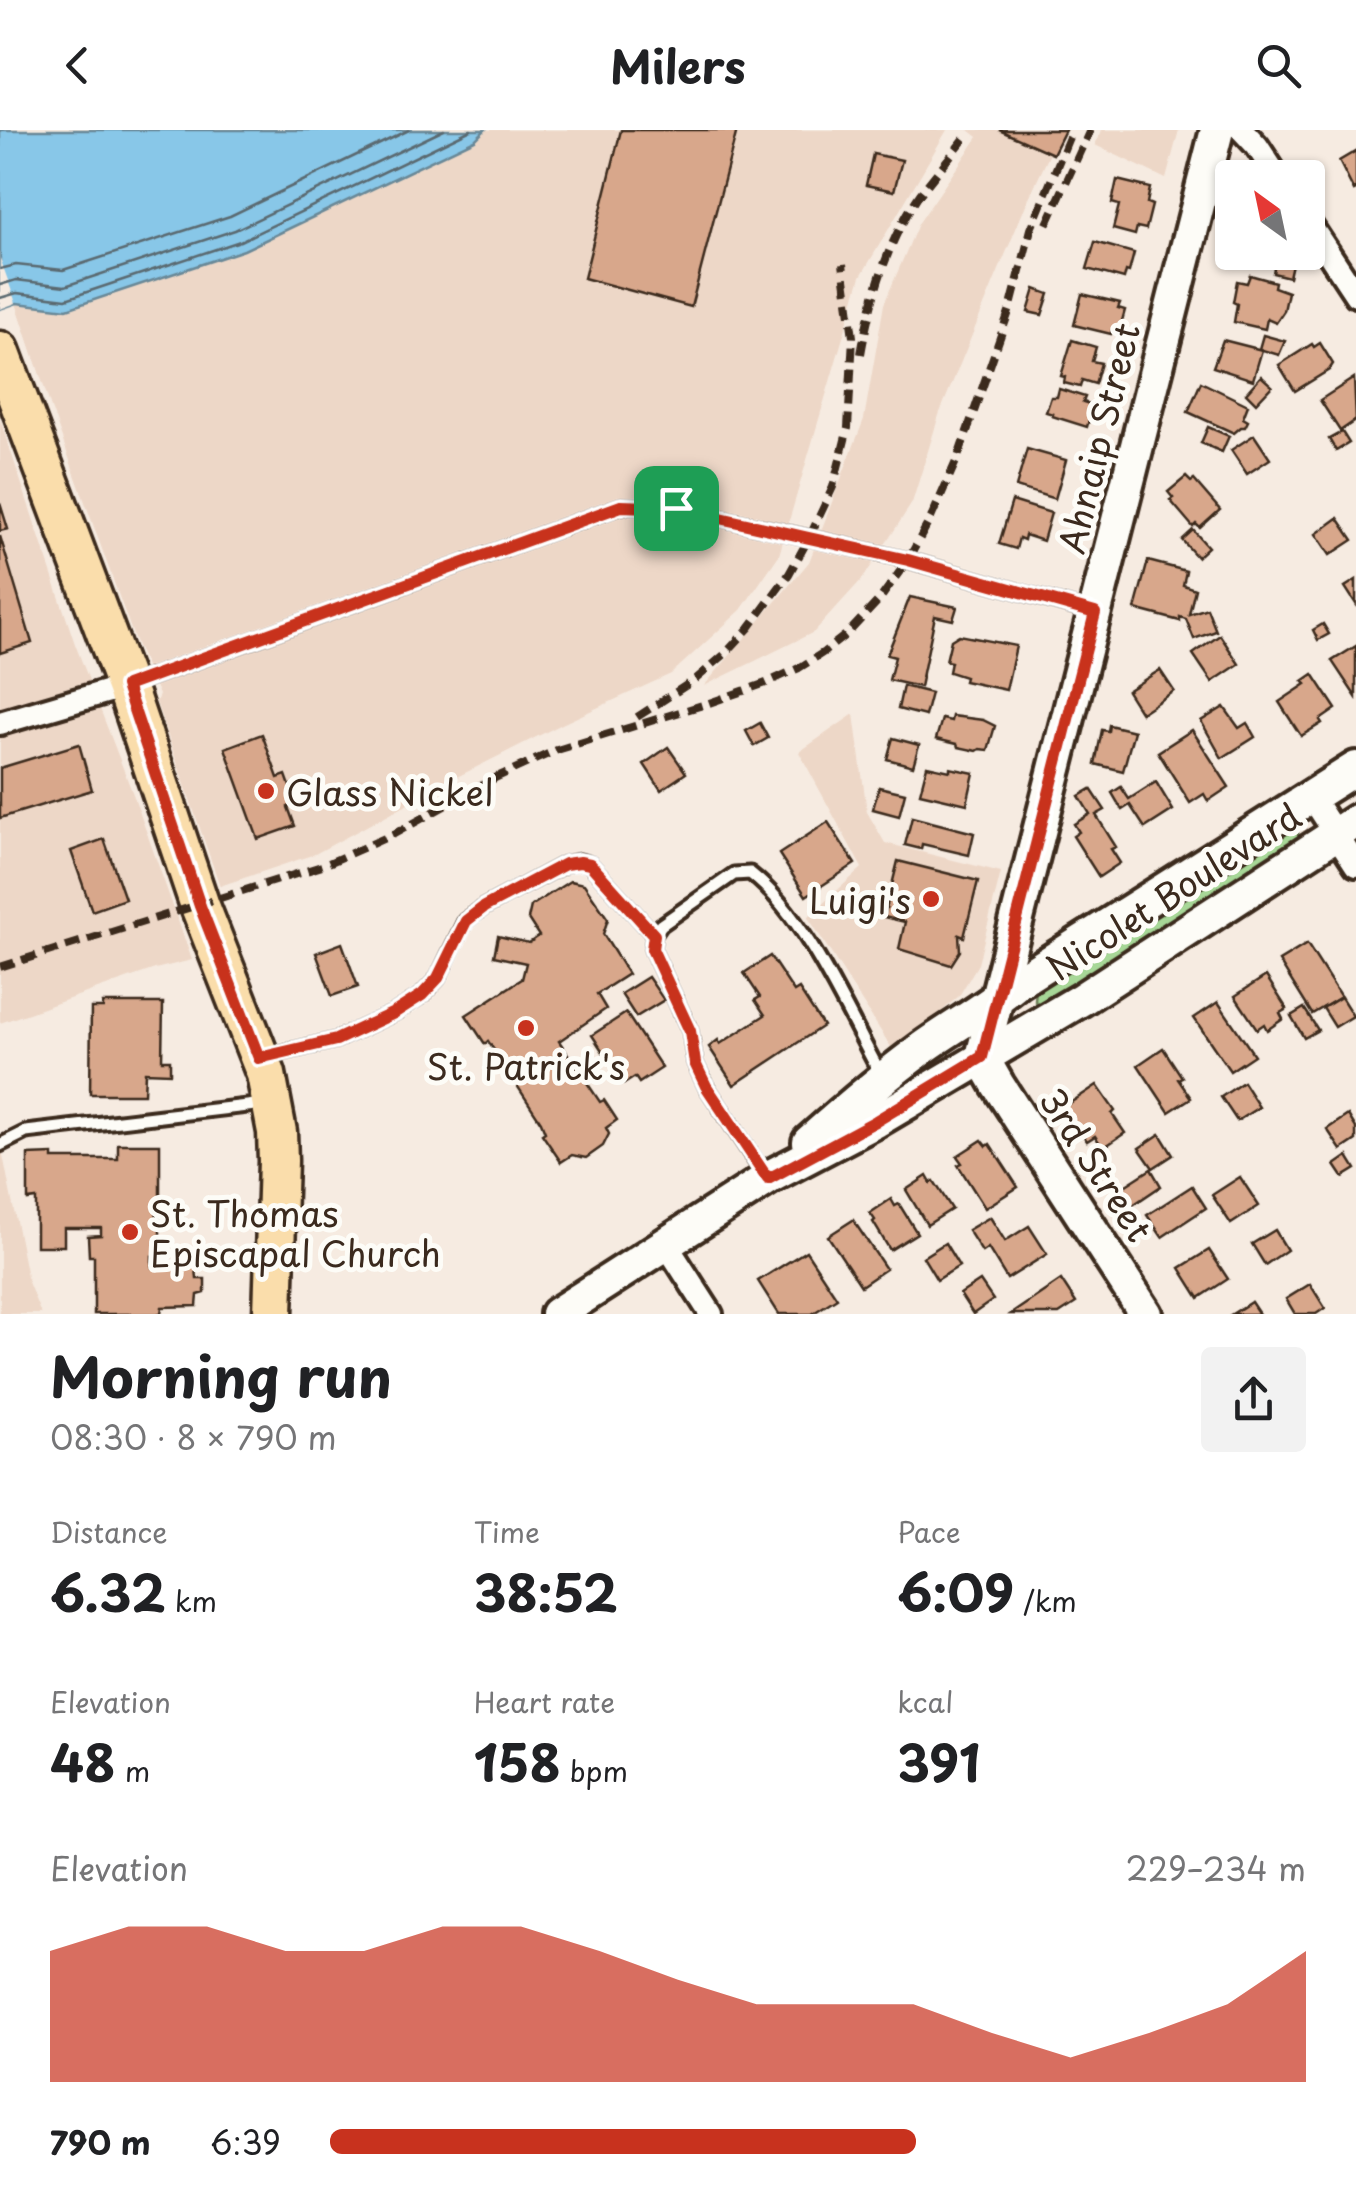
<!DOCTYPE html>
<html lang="en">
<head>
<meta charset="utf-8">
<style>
  :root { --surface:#fff; --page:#f2f2f2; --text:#202124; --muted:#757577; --accent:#c8321e }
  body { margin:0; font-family:"Playpen Sans",sans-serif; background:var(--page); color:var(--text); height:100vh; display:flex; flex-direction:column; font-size:38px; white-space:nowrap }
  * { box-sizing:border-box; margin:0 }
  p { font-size:32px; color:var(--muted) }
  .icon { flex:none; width:55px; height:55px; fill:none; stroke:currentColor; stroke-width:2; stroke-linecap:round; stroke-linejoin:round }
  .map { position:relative; height:1184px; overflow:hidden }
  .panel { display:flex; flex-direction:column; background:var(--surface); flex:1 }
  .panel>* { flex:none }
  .needle { width:65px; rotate:327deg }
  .controls { position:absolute; left:1215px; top:30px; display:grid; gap:20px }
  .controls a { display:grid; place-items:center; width:110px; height:110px; border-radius:10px; background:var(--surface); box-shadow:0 2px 8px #0004; font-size:50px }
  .pin { position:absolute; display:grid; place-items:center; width:85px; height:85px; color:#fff; margin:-42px; border-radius:20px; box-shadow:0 5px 15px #0006 }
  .round { display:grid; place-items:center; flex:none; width:105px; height:105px; border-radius:10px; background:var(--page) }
  .head { display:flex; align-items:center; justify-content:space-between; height:170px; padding:0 50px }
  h1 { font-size:55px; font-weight:700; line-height:75px }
  .figures { display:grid; grid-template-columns:repeat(3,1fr); gap:15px; height:170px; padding:10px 50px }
  .figures div { display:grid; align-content:center }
  .figures b { font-size:50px; font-weight:700 }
  .figures small { font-size:28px; font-weight:400 }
  .figures p { font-size:28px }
  .chart { height:280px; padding:20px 50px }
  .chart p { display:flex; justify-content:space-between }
  .chart svg { width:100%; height:180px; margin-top:10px; fill:var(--accent); opacity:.7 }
  ul { padding:0 50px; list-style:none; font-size:32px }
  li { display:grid; grid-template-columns:160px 120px 1fr; align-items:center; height:75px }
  li i { height:25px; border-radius:12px; background:var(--accent) }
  header { display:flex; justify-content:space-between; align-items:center; height:130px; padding:0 50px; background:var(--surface); font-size:45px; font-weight:700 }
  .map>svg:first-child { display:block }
</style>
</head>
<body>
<header><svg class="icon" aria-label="back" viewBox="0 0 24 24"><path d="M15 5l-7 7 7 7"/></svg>Milers<svg class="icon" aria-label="search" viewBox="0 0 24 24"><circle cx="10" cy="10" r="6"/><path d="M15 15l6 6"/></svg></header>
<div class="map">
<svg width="1356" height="1184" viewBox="0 0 1356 1184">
  <rect width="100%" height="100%" fill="#f6ebe1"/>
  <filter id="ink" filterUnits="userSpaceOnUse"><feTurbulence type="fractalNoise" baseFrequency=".01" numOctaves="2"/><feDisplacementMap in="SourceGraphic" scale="20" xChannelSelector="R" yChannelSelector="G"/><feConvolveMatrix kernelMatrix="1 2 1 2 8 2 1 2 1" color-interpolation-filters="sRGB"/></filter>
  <g filter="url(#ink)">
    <g fill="#edd7c7">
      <path d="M485 0H947L861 146 779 425 741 480 671 544 564 593 455 648 315 724 220 756 156 572 159 565 137 516 51 278 16 173 67 179 244 120 475 10Z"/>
      <path d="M969 0H1061L1027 72 939 285 912 373 864 447 814 502 704 556 809 432 864 289 884 174 918 94 978 7Z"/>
      <path d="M1101 0H1179L1166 49 1095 15Z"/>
      <path d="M0 289 75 514 133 664 192 830 155 839 0 893Z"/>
      <path d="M854 584 867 682 885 713 1001 742 978 834 959 866 932 890 891 917 808 787 862 738 799 622Z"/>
      <path d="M0 1010 28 1152 41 1184H0Z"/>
    </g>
    <path fill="#a7d797" stroke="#71805a" stroke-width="2.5" d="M1291 697C1299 701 1300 705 1297 713L1047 874 1040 875 1035 871 1036 859Z"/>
    <path fill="#88c7e8" stroke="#698897" stroke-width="2.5" d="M0 0H485L475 10 244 120 67 179 17 173 0 179Z"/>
    <path fill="#f6ebe1" d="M0 128 16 173 0 179Z"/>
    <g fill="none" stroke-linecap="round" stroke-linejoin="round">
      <g stroke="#5a696f" stroke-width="2.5">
        <path d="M0 139 16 135 63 140 230 86 409 0"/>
        <path d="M0 155 16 150 65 156 235 100 444 0"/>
        <path d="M0 168 17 163 66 169 240 111 471 0"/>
      </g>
    </g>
    <g fill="#d8a78b" stroke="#3b2a1e" stroke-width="2.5">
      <path d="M621 0H737L691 177 584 148Z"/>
      <path d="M999 0H1065L1053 24Z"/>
      <path d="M1356 21V60L1354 61 1339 31Z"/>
      <path d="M873 24 902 30 894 61 866 55Z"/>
      <path d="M1117 50 1150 58 1147 73 1152 75 1146 99 1137 97 1135 105 1113 99 1119 75 1112 73Z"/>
      <path d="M1230 96H1232V122H1277L1273 137 1231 127 1232 123 1224 122Z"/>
      <path d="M1095 112 1134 123 1129 142 1126 141 1124 149 1087 139Z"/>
      <path d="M1277 122 1294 125 1289 147 1273 143Z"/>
      <path d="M1250 145 1275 152 1274 157 1288 162 1284 181 1276 193 1267 189 1265 199 1234 192 1237 174 1233 172 1237 151 1247 153Z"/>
      <path d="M1035 159 1049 164 1042 185 1028 182Z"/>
      <path d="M1082 164 1120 173 1118 178 1125 180 1119 202 1112 200 1111 204 1074 195Z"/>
      <path d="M1263 205 1285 211 1279 225 1259 219Z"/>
      <path d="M1072 210 1096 217 1092 231 1101 233 1095 254 1082 250 1080 257 1064 253 1065 247 1061 246Z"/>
      <path d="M1223 210 1262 220 1253 250 1213 237Z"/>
      <path d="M1320 213 1333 234 1329 240 1295 261 1279 235 1312 214 1314 217Z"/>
      <path d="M1261 246 1272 256 1256 273 1246 263Z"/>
      <path d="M1354 248 1356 290 1340 301 1320 270Z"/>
      <path d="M1201 252 1248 275 1243 288 1248 291 1245 297H1241L1234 303 1188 282Z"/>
      <path d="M1059 259 1085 267 1083 272 1093 275 1087 297 1052 286 1053 284 1046 282 1051 267H1057Z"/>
      <path d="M1208 297 1229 306 1222 322 1201 313Z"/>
      <path d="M1342 302 1349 313 1336 321 1329 309Z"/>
      <path d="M1254 305 1270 329 1247 344 1231 320Z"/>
      <path d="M1027 319 1066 330 1055 369 1016 357Z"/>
      <path d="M1186 347 1191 352 1194 350 1220 380 1200 398 1196 394 1193 397 1170 370 1173 368 1168 362Z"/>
      <path d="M1012 371 1051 383 1043 411 1025 405 1024 410 1019 408 1016 419 999 414Z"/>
      <path d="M0 373 8 399 0 401Z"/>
      <path d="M1338 388 1353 410 1330 425 1316 404Z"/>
      <path d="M1193 400 1208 417 1197 427 1182 410Z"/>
      <path d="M0 406 32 513 0 523Z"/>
      <path d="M1148 431 1186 441 1183 455 1195 459 1189 484 1207 478 1216 501 1194 509 1186 489 1180 487V491L1135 479Z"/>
      <path d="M1356 450V474L1345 457Z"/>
      <path d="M910 467 957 477 953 490 935 486 920 557 889 550 895 527 887 525Z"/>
      <path d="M1323 494 1329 504 1318 510 1313 500Z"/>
      <path d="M959 505 1016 516 1006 560 964 551 965 547 949 542 951 532 946 531 951 510Z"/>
      <path d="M1220 505 1239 534 1212 552 1193 524Z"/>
      <path d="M1356 516V567L1332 531Z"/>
      <path d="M1160 540 1174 561 1141 583 1127 561Z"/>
      <path d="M1313 544 1336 579 1320 590 1322 593 1301 606 1279 572 1306 554 1303 551Z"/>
      <path d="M903 556 931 563 925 586 898 579Z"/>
      <path d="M1224 577 1239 598 1247 593 1255 607 1222 628 1201 591Z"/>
      <path d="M952 586 983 590 995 596 988 620 980 619 977 621 958 617 957 614 936 609 942 589 951 591Z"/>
      <path d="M760 593 768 608 754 616 746 601Z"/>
      <path d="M1109 595 1134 601 1123 641 1095 634 1102 600 1108 601Z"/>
      <path d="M1192 600 1229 657 1208 671 1204 664 1190 673 1158 622Z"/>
      <path d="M262 604 278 648 286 645 296 673 288 677 295 696 258 709 225 618Z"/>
      <path d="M893 608 919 615 913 636 887 629Z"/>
      <path d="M79 614 92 660 0 688V638Z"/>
      <path d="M668 617 686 643 661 660 644 634Z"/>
      <path d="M927 636 950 641V638L974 643 967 674 920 663Z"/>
      <path d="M1156 652 1173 680 1145 698 1130 675 1122 680 1112 663 1121 657 1129 669Z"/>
      <path d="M879 657 905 663 899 686 873 679Z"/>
      <path d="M1091 659 1105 680 1096 685 1116 717 1111 719 1120 733 1099 747 1073 706 1079 702 1074 694 1090 684 1079 666Z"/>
      <path d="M912 687 974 703 969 725 922 714 921 719 905 715Z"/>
      <path d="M828 692 855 734 806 766 779 724Z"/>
      <path d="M104 709 125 769 92 781 71 721Z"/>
      <path d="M898 731 978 751 964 807 959 805 960 821 951 835 899 819 905 792 884 787Z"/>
      <path d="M570 751 584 754 608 789 603 804 628 844 597 864 606 879 559 911 600 972 604 970 617 990 606 998 609 1004 603 1016 586 1028 572 1025 561 1032 542 1004 545 1002 541 992 488 911 485 914 466 885 522 849 526 833 494 826 498 806 529 813 539 806 528 789 531 776Z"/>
      <path d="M342 813 358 857 332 866 316 823Z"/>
      <path d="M1307 814 1341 867 1312 884 1279 831Z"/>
      <path d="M770 826 794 862 799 859 823 896 734 955 709 917 718 910 720 914 765 885 755 870 760 867 744 843Z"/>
      <path d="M1266 846 1287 879 1280 883 1283 889 1267 900 1264 894 1257 899 1235 866Z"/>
      <path d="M648 847 664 870 636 887 621 864Z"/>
      <path d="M1341 867 1353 886 1335 897 1323 878Z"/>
      <path d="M1218 872 1254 925 1230 941 1194 888Z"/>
      <path d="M103 873H163L162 930H170V943L145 942 144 964H90L91 878H103Z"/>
      <path d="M1304 878 1318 900 1304 908 1291 886Z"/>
      <path d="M626 883 662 938 639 953 635 947 624 954 592 905Z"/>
      <path d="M1163 918 1182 947 1178 949 1191 968 1169 982 1138 935Z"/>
      <path d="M1243 952 1259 977 1237 991 1221 967Z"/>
      <path d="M1097 955 1115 981 1112 984 1125 1003 1103 1018 1095 1006 1087 1011 1064 977Z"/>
      <path d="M1348 985 1356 998V1010L1341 1020 1327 999Z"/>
      <path d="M1160 1004 1173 1025 1153 1038 1139 1018Z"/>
      <path d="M982 1010 987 1016 990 1014 1018 1057 985 1078 958 1035 962 1033 957 1026Z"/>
      <path d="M118 1014H160V1074L156 1075 157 1089 160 1090V1127L152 1126V1137H196L197 1149H205V1163L198 1165 197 1176 162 1177 161 1184H94V1126H89L88 1106 101 1105V1098H64V1116H36V1069L28 1070V1025L53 1024V1029H118Z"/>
      <path d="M1348 1026 1356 1039 1343 1047 1335 1035Z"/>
      <path d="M1151 1039 1161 1056 1121 1083 1109 1066Z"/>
      <path d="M927 1046 931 1053 934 1051 952 1079 927 1095 906 1060Z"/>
      <path d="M1240 1047 1259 1076 1231 1094 1212 1065Z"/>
      <path d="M1192 1056 1206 1078 1162 1107 1147 1085Z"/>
      <path d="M891 1069 895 1076 899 1074 917 1103 890 1120 873 1092 875 1090 870 1083Z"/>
      <path d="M990 1087 1005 1111 1029 1096 1047 1124 1007 1149 988 1118 982 1122 968 1100Z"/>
      <path d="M853 1090 886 1139 861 1156 828 1106Z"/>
      <path d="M1275 1100 1287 1120 1265 1135 1252 1114Z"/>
      <path d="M945 1113 959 1136 937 1150 923 1127Z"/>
      <path d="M1209 1120 1228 1149 1199 1168 1180 1138Z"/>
      <path d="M806 1121 837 1168 812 1184H779L758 1151Z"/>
      <path d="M1061 1150 1076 1173 1059 1184H1011Z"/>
      <path d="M980 1151 993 1170 973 1184 960 1164Z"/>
      <path d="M1310 1154 1325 1178 1316 1184H1295L1286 1169Z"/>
      <path d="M1251 1172 1259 1184H1232Z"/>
    </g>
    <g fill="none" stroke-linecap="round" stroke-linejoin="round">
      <defs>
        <g id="lane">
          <path d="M129 555 621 376 676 378 908 430 1091 482"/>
          <path d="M263 927 336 910 394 883 422 865 438 848 465 791 484 777 565 734 580 731 590 734 654 805"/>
          <path d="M0 1015 26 1002 264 974"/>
          <path d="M766 1047 706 956 695 933 690 901 652 819 654 805 661 795 734 744 750 743C806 786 847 883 881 945"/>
        </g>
        <g id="street">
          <path d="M1242 0 1257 16 1278 48"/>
          <path d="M1308 92 1356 165"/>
          <path d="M0 593 126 556"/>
          <path d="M1311 666 1356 735"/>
          <path d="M666 1114 711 1184"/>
        </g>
        <g id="secondary">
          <path d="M982 927 1217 0"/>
          <path d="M982 927 998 955 1146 1184"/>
          <path d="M809 1012C846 979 883 947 923 918 955 895 989 877 1018 852L1356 638"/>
          <path d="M557 1184 773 1045 876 991 1082 869 1356 691"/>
        </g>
        <path id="primary" d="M0 221 126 556 200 776 266 944 277 1002 278 1031 273 1184"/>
      </defs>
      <use href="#lane" stroke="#3b2a1e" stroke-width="19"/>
      <use href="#street" stroke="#3b2a1e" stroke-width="30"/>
      <use href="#secondary" stroke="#3b2a1e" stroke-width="40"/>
      <use href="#primary" stroke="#3b2a1e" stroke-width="45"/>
      <use href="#lane" stroke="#fdfcf7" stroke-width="11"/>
      <use href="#street" stroke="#fdfcf7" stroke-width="22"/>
      <use href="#secondary" stroke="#fdfcf7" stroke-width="32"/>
      <use href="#primary" stroke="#faddab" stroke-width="38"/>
      <g stroke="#3b2a1e" stroke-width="8" stroke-dasharray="15 8" stroke-linecap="butt">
        <path d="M1047 94 1090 0"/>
        <path d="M861 224C871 168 887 111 920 64 934 46 949 28 964 9"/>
        <path d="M637 587 696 549 724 525 749 498 789 444 809 408 833 357 848 298 853 207 843 134"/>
        <path d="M0 837 322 736 394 704 497 647 557 620 709 573 766 553 799 538 824 522 848 503 880 469 908 430 932 386 958 327 1011 176 1031 99 1072 0"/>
      </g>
    </g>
  </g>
  <g fill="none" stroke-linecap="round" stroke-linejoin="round" filter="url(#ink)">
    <defs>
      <path id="route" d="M621 376 676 378 809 408 908 430 1095 483 982 927 876 991 768 1049 706 956 695 933 690 901 652 819 654 805 590 734 580 732 565 734 484 777 466 791 438 848 422 865 394 883 336 910 259 928 200 776 126 556Z"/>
    </defs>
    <use href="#route" stroke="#fff" stroke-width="20"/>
    <use href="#route" stroke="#c8321e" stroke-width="12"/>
  </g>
  <g fill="#c8321e" stroke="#fdfcf7" stroke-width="4">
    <circle cx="266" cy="661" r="10"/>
    <circle cx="931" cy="769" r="10"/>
    <circle cx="526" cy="898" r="10"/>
    <circle cx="130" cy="1102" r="10"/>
  </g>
  <g text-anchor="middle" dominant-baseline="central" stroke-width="10" stroke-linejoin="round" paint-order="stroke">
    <g font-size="35" fill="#3b2a1e" stroke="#fdfcf7">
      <text transform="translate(1098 308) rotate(-76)">Ahnaip Street</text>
      <text transform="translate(1173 761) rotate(-33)">Nicolet Boulevard</text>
      <text transform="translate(1097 1034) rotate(57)">3rd Street</text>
    </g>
    <g font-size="35" fill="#3b2a1e" stroke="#fdfcf7" text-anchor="start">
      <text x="286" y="661">Glass Nickel</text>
      <text x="911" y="769" text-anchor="end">Luigi's</text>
      <text x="526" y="935" text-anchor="middle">St. Patrick's</text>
      <text x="150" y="1082">St. Thomas<tspan x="150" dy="40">Episcapal Church</tspan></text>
    </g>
  </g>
</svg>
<div class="controls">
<a><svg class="needle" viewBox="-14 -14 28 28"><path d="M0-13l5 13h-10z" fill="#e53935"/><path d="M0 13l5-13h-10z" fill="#757577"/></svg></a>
</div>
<div class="pin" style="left:676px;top:378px;background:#1e9e55"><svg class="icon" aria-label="arrive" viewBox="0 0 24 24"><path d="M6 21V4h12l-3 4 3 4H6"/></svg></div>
</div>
<section class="panel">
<div class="head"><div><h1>Morning run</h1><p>08:30 · 8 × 790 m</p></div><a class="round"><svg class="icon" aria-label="share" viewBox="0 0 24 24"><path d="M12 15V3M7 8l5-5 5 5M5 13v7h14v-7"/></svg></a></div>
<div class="figures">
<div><p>Distance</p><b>6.32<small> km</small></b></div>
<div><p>Time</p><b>38:52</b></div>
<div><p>Pace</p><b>6:09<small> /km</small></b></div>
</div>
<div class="figures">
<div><p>Elevation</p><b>48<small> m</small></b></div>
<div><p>Heart rate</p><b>158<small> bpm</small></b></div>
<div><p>kcal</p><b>391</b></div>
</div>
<div class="chart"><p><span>Elevation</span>229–234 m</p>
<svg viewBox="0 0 160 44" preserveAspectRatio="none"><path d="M0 44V12L10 6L20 6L30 12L40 12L50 6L60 6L70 12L80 19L90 25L100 25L110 25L120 32L130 38L140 32L150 25L160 12V44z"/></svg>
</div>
<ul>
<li><b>790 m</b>6:39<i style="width:60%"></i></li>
</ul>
</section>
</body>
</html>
